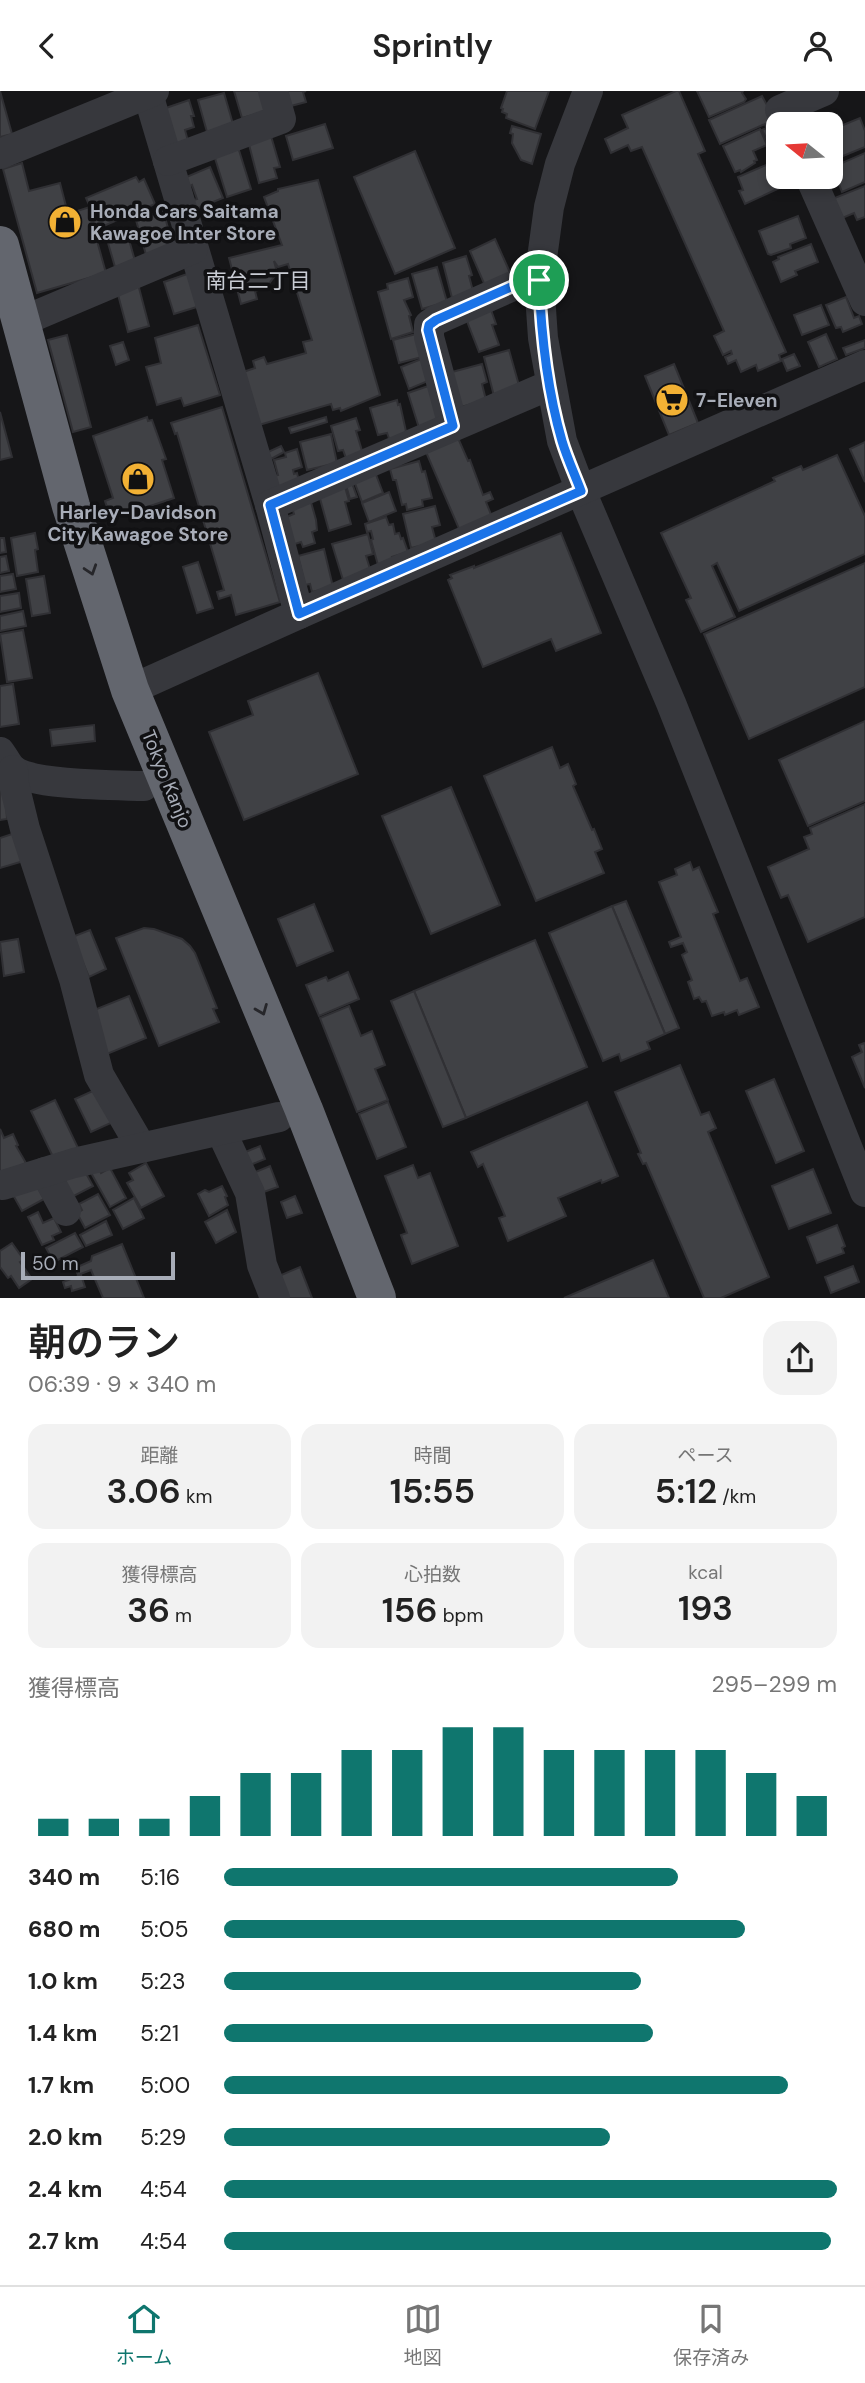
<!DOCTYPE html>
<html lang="ja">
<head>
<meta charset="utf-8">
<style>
  :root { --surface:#fff; --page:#f2f2f2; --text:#222; --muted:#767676; --line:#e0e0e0; --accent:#0f766e }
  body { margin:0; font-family:"DM Sans","Noto Sans JP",sans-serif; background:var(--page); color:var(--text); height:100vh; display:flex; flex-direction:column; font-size:26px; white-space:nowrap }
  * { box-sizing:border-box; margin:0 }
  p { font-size:23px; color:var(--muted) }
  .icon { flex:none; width:38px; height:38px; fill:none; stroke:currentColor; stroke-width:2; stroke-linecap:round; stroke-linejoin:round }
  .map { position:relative; height:1207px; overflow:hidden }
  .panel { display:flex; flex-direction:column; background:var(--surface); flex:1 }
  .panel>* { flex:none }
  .needle { width:46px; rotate:288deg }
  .buttons { position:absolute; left:766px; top:21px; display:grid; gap:14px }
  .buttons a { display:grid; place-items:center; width:77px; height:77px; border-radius:14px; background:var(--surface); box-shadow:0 4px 10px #0003; font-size:35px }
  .scale { position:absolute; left:21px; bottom:18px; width:154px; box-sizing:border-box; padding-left:7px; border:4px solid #a8adb8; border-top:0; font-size:19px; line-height:24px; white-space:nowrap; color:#a8adb8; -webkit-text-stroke:5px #111113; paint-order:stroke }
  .pin { position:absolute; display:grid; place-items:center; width:60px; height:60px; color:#fff; margin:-30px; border:4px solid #fff; border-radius:50%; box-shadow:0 2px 7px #0007 }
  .round { display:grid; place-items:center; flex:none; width:74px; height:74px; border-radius:21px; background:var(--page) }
  .summary { display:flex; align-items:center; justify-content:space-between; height:119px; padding:0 28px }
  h1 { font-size:38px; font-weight:600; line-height:52px }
  .figures { display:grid; grid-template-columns:repeat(3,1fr); gap:10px; height:119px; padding:7px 28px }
  .figures div { display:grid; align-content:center; border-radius:18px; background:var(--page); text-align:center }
  .figures b { font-size:35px; font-weight:600 }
  .figures small { font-size:19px; font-weight:400 }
  .figures p { font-size:19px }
  .chart { height:196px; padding:14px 28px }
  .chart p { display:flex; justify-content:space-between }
  .chart svg { width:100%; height:126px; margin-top:7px; stroke:var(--accent); stroke-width:6 }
  ul { padding:0 28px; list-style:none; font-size:23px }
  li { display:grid; grid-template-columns:112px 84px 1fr; align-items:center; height:52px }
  li i { height:18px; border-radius:9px; background:var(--accent) }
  header { display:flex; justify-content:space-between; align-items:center; height:91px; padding:0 28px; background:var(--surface); font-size:32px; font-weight:600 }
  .tab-bar { display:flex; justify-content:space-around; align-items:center; height:98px; border-top:2px solid var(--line); background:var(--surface); font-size:19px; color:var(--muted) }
  .tab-bar a { display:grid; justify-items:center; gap:4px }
  .tab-bar .active { color:var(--accent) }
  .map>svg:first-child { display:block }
</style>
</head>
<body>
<header><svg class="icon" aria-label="back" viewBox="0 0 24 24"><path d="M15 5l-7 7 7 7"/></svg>Sprintly<svg class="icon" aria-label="person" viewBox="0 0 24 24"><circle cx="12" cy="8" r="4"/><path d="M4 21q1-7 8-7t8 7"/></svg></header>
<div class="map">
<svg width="865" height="1207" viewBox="0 0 865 1207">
  <rect width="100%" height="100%" fill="#161618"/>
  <g fill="#404145" stroke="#303034" stroke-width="2">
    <path d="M0 0 12 43 0 46Z"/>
    <path d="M234 0H263L267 20 242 27Z"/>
    <path d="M287 0H306L303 1 306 11 291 15Z"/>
    <path d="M507 0H549L535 38 506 27 507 23 502 21 503 18 501 17Z"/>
    <path d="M676 0H679L705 60 698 63 786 261 779 264 781 270 758 280 756 274 741 281 736 269 728 273 725 266 732 263 731 260 723 264 714 245 724 240 642 56 631 60 628 54 611 62 605 48 628 37 622 24Z"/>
    <path d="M697 0H743L742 2 746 8 744 11 709 26Z"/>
    <path d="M224 2 233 33 207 41 198 9Z"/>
    <path d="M762 5 776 31 766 36 765 33 720 53 709 29Z"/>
    <path d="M189 9 194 25H191L194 36 185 39 188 50 174 55 163 18Z"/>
    <path d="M860 27 865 40V56L831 70V39Z"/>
    <path d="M325 33 333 57 293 69 286 45Z"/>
    <path d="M775 33 779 41 766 47 762 39Z"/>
    <path d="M512 35 541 43 532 73 521 69 512 52 513 43 510 42Z"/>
    <path d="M760 38 767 54 753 60 757 69 754 70 755 72 741 81 740 79 735 81 723 55Z"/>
    <path d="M271 45 280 76 274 77 277 87 259 92 247 46Z"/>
    <path d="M238 56 251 98 227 106 214 64Z"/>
    <path d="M415 60 455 157 395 183 354 86Z"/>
    <path d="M865 62V91L842 101 836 85 839 84 835 75Z"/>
    <path d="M773 71 775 76 778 74 779 86 784 95 745 113 739 100 743 99 738 86Z"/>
    <path d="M22 72 29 100 60 92 68 123 90 116 86 107 136 86 139 91 144 88 155 113 94 139 106 182 37 202 3 78Z"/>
    <path d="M210 76 223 107 196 118 193 109 197 108 192 94 188 96 184 87Z"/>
    <path d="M318 89 380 304 341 320 340 317 333 319 331 313 259 334 243 281 255 277 253 270 264 266 267 273 306 262 303 251 312 249 288 173 278 176 274 170 278 185 274 186 266 197 255 200 257 208 241 213 229 167 282 154 264 106 278 100V98Z"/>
    <path d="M865 95V126L857 129 854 122 840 128 832 108Z"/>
    <path d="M163 119 168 137 163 139 169 160 147 167 136 129Z"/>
    <path d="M798 125 806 147 790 153 791 157 771 164 768 163 759 140Z"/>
    <path d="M126 138 135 170 115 176 106 145Z"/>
    <path d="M495 148 512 186 486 197 470 160Z"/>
    <path d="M811 153 818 171 795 180 797 184 781 191 773 171 779 168 778 166Z"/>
    <path d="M466 165 472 184 469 185 473 200 452 207 443 172Z"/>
    <path d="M437 176 447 211 422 218 412 183Z"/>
    <path d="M190 182 200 215 174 223 164 191Z"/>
    <path d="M408 187 413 206 404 209 411 224 409 225 413 241 391 248 378 201 388 198 387 193Z"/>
    <path d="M138 193 149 235 128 241 117 200Z"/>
    <path d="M846 206 854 227 859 225 862 233 843 241 841 236 836 237 826 214Z"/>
    <path d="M821 214 829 234 802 244 794 224Z"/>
    <path d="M490 216 496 233 492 234 499 254 479 261 465 225Z"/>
    <path d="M198 234 220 304 184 315 181 307 157 314 146 276 161 272 155 247Z"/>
    <path d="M416 243 422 266 399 272 393 249Z"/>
    <path d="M826 243 837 268 819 276 808 251Z"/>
    <path d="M67 244 91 336 73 341 48 249Z"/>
    <path d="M865 249V257L846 264 843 257Z"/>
    <path d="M123 251 129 269 116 274 110 255Z"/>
    <path d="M509 259 520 298 494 305 484 266Z"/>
    <path d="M794 263 800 275 787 280 782 268Z"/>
    <path d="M424 267 428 290 409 298 401 276Z"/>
    <path d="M482 273 487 291 482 293 486 309 461 316 452 281Z"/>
    <path d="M674 273 698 332 669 344 645 285Z"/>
    <path d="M434 293 446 334 420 340 408 302Z"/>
    <path d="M397 309 398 314 400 313 407 345 390 350 387 342 378 344 370 317Z"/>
    <path d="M222 316 280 511 236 524 231 504 219 508 217 501 224 499 177 342 175 343 171 332Z"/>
    <path d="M0 321 12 366 0 369Z"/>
    <path d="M147 326 148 330 152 329 166 368 162 369 174 407 111 428 105 410 113 407 93 345Z"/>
    <path d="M326 326 327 331 291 342 289 337Z"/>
    <path d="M356 327 360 339 356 340 363 363 346 367 343 359 338 360 331 335Z"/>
    <path d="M331 343 337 372 307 379 300 351Z"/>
    <path d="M458 347 468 370 470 369 483 404 490 401 493 408 486 411 492 426 460 440 426 361Z"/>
    <path d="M865 351V391L850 358Z"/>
    <path d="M281 355 284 361 271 368 268 361Z"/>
    <path d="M297 358 302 376 293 379 294 383 297 382 300 394 279 403 274 385 278 384 274 369 286 366 285 362Z"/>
    <path d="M837 364 865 425V463L739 520 717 472 712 475 735 526 701 541 686 509 691 507 661 442 775 390 773 387 801 375 803 379Z"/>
    <path d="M419 370 422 381 425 380 432 407 422 409 423 415 407 419 406 413 402 414 396 389H393L390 378Z"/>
    <path d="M375 381 383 402 362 411 354 390Z"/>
    <path d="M352 392 357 406 350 408 346 394Z"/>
    <path d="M345 396 349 410 345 411 351 433 329 440 319 404Z"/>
    <path d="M389 401 396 420 369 431 362 412Z"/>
    <path d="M311 411 316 429 317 439 312 441 315 452 303 456 301 451 292 454 284 427 294 423 292 416Z"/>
    <path d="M435 415 440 434 432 436 436 451 411 457 403 423Z"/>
    <path d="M386 426 389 434 393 433 395 443 399 442 401 448 403 447 408 461 392 466 393 469 378 474 371 449 373 448 371 440 367 441 365 433Z"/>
    <path d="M35 442 38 458 35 459 38 481 17 485 11 447Z"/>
    <path d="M561 442 601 542 556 560 551 548 483 576 448 489 452 487 450 484 474 475V477Z"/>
    <path d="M368 443 373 463 366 465 371 481 343 489 332 453Z"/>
    <path d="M0 447H4L6 461 0 462Z"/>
    <path d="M324 458 333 496 312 501 310 493 305 494 298 465Z"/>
    <path d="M6 465 9 480 0 482V466Z"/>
    <path d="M198 471 213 517 197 522 183 476Z"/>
    <path d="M865 472V596L749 648 704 543Z"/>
    <path d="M13 483 16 498 0 501V485Z"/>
    <path d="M44 485 50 522 32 525 26 488Z"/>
    <path d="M19 502 21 517 0 521V505Z"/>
    <path d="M23 520 26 535 0 540V525Z"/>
    <path d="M23 539 32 587 7 591 0 543Z"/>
    <path d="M318 582 358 683 244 729 209 641 253 624 248 610Z"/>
    <path d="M13 593 19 633 0 636V595Z"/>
    <path d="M865 630V710L808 735 779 669Z"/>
    <path d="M94 634 95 650 52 655 50 639Z"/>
    <path d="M552 656 560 677 568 673 576 693 573 695 592 739 594 738 602 758 595 761 604 782 536 810 484 685Z"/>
    <path d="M451 696 500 814 431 843 382 725Z"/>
    <path d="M5 699 7 728 0 729V700Z"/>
    <path d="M865 713V826L808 851 788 804 781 807 768 776 809 758 804 746 812 743 810 737Z"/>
    <path d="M18 741 27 769 0 777V747Z"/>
    <path d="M690 771 693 779 699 776 718 821 713 823 740 890 747 887 759 916 739 924 737 919 725 924 724 921 712 925 706 910 702 911 699 906 694 908 688 891 692 889 682 864 687 861 683 852 671 856 669 851 681 846 659 791 677 784 675 778Z"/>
    <path d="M626 810 679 937 665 943 612 815Z"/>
    <path d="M314 813 333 860 297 875 278 828Z"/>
    <path d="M612 815 665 943 647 951 650 958 621 970 619 963 603 970 549 842Z"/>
    <path d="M144 837 154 838 182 848 190 855 195 862 217 917 213 918 219 931 159 955 116 847Z"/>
    <path d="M90 839 106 878 89 886 72 846Z"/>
    <path d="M18 848 24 881 4 885 0 851Z"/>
    <path d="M535 849 587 976 466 1027 414 900Z"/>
    <path d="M348 881 359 908 319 925 306 894 326 886 328 890Z"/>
    <path d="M414 900 466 1027 443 1036 391 910Z"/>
    <path d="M129 905 146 947 107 963 94 919Z"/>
    <path d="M349 915 361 945 372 940 385 974 375 978 388 1009 357 1021 320 927Z"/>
    <path d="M864 952 865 954V997L852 966 862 961 859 954Z"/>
    <path d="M680 974 701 1024 709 1021 716 1037 708 1041 769 1186 721 1207H704L646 1072 643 1073 638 1063 641 1062 615 1001Z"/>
    <path d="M774 988 804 1060 776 1072 746 1000Z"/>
    <path d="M97 998 113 1031 91 1041 75 1008Z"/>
    <path d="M55 1009 78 1057 54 1068 31 1020Z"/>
    <path d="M388 1011 406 1056 377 1068 359 1023Z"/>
    <path d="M587 1011 618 1085 602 1092 601 1089 558 1107 566 1125 508 1150 499 1127 505 1125 483 1073 478 1076 471 1061Z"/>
    <path d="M0 1038 4 1047 13 1043 18 1054 16 1055 26 1072 0 1084Z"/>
    <path d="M260 1055 265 1068 248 1075 243 1062Z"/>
    <path d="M146 1072 164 1105 141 1117 127 1092 133 1089 129 1082Z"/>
    <path d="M413 1074 418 1087 430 1082 458 1155 412 1173 401 1144 407 1142 385 1085Z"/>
    <path d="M98 1075 101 1082 110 1077 126 1107 110 1116 90 1080Z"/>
    <path d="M270 1075 278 1096 261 1102 253 1082Z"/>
    <path d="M83 1077 93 1095 70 1107 58 1087Z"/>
    <path d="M813 1078 831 1122 789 1138 772 1095Z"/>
    <path d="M36 1093 44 1108 22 1120 13 1104Z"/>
    <path d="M222 1095 227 1105 225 1106 228 1114 209 1125 198 1103 205 1099 209 1101Z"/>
    <path d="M98 1103 110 1124 85 1137 77 1122 82 1119 79 1113Z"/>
    <path d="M295 1105 302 1122 287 1127 281 1111Z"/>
    <path d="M134 1107 144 1127 123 1138 113 1119Z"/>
    <path d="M227 1119 236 1141 216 1152 205 1131Z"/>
    <path d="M38 1121 43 1132 54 1127 61 1141 52 1145 54 1149 42 1154 28 1126Z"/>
    <path d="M106 1130 112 1144 86 1155 80 1144Z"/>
    <path d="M837 1134 845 1155 842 1157 844 1162 817 1172 807 1146Z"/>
    <path d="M75 1142 83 1156 54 1171 46 1157Z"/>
    <path d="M12 1152 24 1169 20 1171 32 1188 19 1197 11 1185 8 1187 0 1176V1160Z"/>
    <path d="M122 1153 144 1207H103L91 1179 78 1184 75 1177 91 1170 92 1165Z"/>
    <path d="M653 1169 669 1207H564Z"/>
    <path d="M853 1175 859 1191 831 1202 825 1186Z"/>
    <path d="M300 1176 312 1207H288L279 1185Z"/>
    <path d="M81 1184 85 1196 72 1200 71 1195 65 1197 63 1191Z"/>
  </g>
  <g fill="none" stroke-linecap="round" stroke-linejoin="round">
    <g stroke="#37383d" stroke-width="30">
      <path d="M588 0 560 73 549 116 539 189 543 247 562 350 581 400 671 612 865 1101"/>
      <path d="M148 3 270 414 299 523"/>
      <path d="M780 19 824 0"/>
      <path d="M0 63 154 0"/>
      <path d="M168 70 281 28 273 0"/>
      <path d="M810 86 865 210"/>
      <path d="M37 224 193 158"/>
      <path d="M453 335 429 246V234L436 229 513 195 539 189"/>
      <path d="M270 414 550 294"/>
      <path d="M130 599 299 523 865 274"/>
      <path d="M0 661C4 666 8 675 13 679 34 695 116 694 144 695"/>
      <path d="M13 679 14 693 25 738 74 888 99 984 141 1056"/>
      <path d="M221 1040 250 1102 262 1174 275 1207"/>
      <path d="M45 1081 66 1120"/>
      <path d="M3 1094 74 1072 279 1026"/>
    </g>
    <path stroke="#63666e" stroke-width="38" d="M0 154 71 415 130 599 304 1019 377 1207"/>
  </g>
  <defs><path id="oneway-chevron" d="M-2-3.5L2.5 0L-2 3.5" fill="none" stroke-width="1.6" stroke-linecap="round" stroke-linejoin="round" transform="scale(1.75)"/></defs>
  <g stroke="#26262a">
    <use href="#oneway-chevron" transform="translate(91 479) rotate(72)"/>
    <use href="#oneway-chevron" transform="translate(262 919) rotate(68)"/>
  </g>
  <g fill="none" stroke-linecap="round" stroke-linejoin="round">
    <defs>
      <path id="route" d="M539 189C541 242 547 298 562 350 567 367 575 384 581 400L299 523 270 414 453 335 428 239 429 234 436 229 513 195Z"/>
    </defs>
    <use href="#route" stroke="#fff" stroke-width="14"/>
    <use href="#route" stroke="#1a73e8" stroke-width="9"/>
  </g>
  <defs>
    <symbol id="shop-disc" viewBox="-11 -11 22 22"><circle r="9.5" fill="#f2b134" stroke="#111113"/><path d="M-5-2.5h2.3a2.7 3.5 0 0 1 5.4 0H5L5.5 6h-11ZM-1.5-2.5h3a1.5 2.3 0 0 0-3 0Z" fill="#111"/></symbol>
    <symbol id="supermarket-disc" viewBox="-11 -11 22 22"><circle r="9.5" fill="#f2b134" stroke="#111113"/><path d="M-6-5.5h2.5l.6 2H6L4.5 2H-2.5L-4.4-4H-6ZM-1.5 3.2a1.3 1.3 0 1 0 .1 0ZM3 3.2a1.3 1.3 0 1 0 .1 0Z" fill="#111"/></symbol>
  </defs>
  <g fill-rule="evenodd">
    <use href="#shop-disc" x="46" y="112" width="38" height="38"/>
    <use href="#supermarket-disc" x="653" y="290" width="38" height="38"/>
    <use href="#shop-disc" x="119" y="369" width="38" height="38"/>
  </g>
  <g text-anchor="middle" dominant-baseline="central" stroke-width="7" stroke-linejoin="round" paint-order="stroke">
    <g font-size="19" font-weight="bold" fill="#a8adb8" stroke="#111113" text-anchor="start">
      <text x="90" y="120">Honda Cars Saitama<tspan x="90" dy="22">Kawagoe Inter Store</tspan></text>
      <text x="696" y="309">7-Eleven</text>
      <text x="138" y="421" text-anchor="middle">Harley-Davidson<tspan x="138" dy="22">City Kawagoe Store</tspan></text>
    </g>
    <g font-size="19" fill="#a8adb8" stroke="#111113">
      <text transform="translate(167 688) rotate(68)">Tokyo Kanjo</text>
    </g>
    <g font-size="21" fill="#c9ccd4" stroke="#111113">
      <text x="258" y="190">南台二丁目</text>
    </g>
  </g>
</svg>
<div class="buttons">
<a><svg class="needle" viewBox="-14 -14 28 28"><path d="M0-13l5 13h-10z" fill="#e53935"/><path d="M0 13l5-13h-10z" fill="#767676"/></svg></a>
</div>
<div class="scale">50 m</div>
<div class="pin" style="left:539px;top:189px;background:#1e9e55"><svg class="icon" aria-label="arrive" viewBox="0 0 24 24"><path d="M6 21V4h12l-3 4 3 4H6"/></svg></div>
</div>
<section class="panel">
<div class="summary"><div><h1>朝のラン</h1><p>06:39 · 9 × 340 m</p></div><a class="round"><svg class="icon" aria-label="share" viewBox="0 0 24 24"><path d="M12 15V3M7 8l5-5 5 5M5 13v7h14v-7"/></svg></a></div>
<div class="figures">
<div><p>距離</p><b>3.06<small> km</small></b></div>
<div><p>時間</p><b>15:55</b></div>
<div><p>ペース</p><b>5:12<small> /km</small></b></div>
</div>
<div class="figures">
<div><p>獲得標高</p><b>36<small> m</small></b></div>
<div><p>心拍数</p><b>156<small> bpm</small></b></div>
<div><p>kcal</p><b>193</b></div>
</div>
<div class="chart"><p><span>獲得標高</span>295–299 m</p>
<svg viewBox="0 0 160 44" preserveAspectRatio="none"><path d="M5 44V38M15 44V38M25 44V38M35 44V30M45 44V22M55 44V22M65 44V14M75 44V14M85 44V6M95 44V6M105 44V14M115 44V14M125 44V14M135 44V14M145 44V22M155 44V30"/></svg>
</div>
<ul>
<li><b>340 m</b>5:16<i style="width:74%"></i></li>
<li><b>680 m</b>5:05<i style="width:85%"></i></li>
<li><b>1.0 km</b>5:23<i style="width:68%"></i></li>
<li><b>1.4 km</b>5:21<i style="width:70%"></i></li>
<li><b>1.7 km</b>5:00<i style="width:92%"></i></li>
<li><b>2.0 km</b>5:29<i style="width:63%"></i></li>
<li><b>2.4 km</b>4:54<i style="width:100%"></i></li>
<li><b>2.7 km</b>4:54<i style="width:99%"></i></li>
</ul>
</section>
<nav class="tab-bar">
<a class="active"><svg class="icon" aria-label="home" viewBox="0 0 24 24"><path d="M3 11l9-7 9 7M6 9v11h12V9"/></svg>ホーム</a>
<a><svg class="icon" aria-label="map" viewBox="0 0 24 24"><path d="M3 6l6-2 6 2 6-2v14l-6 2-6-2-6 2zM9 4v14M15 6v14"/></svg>地図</a>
<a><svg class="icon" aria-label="saved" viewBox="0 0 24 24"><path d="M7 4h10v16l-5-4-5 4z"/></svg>保存済み</a>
</nav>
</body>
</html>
